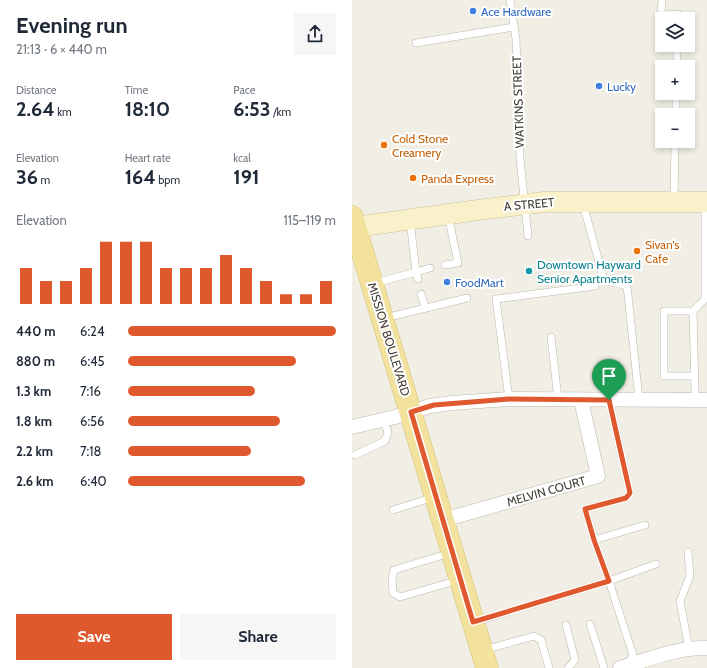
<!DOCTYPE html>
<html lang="en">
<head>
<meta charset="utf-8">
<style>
  :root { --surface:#fff; --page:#f6f6f7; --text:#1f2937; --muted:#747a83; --accent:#e0592e }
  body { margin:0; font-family:Cabin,sans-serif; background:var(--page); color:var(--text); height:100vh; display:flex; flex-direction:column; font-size:15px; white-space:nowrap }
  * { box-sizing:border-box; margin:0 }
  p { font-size:13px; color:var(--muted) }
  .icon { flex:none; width:22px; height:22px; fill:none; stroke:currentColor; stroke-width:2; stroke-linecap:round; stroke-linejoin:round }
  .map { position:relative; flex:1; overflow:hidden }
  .panel { display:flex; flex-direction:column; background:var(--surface); width:352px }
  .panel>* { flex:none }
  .tools { position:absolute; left:303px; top:12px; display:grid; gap:8px }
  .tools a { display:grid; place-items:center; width:40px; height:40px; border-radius:0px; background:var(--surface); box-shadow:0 2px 6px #0003; font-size:20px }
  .pin { position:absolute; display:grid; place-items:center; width:34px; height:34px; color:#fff; margin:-41px -17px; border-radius:50% 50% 50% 0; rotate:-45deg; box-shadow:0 0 4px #0007 }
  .pin .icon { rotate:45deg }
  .round { display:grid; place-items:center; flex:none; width:42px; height:42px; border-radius:0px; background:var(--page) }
  .overview { display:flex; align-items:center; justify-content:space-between; height:68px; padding:0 16px }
  h1 { font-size:22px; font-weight:800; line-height:30px }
  .stats { display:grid; grid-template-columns:repeat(3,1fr); gap:6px; height:68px; padding:4px 16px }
  .stats div { display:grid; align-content:center }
  .stats b { font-size:20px; font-weight:800 }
  .stats small { font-size:11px; font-weight:400 }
  .stats p { font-size:11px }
  .chart { height:112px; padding:8px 16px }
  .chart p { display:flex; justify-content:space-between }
  .chart svg { width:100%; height:72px; margin-top:4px; stroke:var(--accent); stroke-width:6 }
  .cta { display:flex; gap:8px; margin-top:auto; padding:8px 16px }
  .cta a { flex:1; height:46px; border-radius:0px; background:var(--accent); color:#fff; font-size:16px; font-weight:800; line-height:46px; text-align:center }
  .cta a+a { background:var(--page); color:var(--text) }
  ul { padding:0 16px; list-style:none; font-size:13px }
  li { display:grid; grid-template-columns:64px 48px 1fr; align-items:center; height:30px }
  li i { height:10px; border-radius:5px; background:var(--accent) }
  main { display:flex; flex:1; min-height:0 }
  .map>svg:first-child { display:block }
</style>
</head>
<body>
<main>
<section class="panel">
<div class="overview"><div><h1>Evening run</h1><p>21:13 · 6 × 440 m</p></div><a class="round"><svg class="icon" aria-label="share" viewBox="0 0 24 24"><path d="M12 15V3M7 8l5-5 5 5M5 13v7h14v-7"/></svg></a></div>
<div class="stats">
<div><p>Distance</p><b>2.64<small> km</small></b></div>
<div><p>Time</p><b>18:10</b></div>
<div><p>Pace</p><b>6:53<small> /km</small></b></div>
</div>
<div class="stats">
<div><p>Elevation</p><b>36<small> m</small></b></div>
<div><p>Heart rate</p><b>164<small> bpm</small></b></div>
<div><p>kcal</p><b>191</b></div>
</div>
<div class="chart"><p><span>Elevation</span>115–119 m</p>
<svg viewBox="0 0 160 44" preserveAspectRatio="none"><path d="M5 44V22M15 44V30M25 44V30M35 44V22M45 44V6M55 44V6M65 44V6M75 44V22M85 44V22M95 44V22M105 44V14M115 44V22M125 44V30M135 44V38M145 44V38M155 44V30"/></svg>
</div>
<ul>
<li><b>440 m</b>6:24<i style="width:100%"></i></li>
<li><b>880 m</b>6:45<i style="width:81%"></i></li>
<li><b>1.3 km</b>7:16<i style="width:61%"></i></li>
<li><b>1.8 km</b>6:56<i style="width:73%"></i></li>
<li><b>2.2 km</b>7:18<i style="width:59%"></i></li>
<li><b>2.6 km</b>6:40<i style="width:85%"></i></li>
</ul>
<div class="cta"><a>Save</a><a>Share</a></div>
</section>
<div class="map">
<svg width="355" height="668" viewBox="0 0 355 668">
  <rect width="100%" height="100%" fill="#f1eee6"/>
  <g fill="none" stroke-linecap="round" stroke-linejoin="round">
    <defs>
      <g id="lane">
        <path d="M158 0 164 39 168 159 176 236"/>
        <path d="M310 0 309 14H326V19"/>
        <path d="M64 43 162 27"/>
        <path d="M325 67V45"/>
        <path d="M324 115V93"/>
        <path d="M322 201 323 141"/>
        <path d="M231 204 252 280 275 286 287 399"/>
        <path d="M93 265 106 263 96 215"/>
        <path d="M66 279 64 272 78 268"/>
        <path d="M23 283 64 272 58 220"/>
        <path d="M69 294 73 308"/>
        <path d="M341 311 353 299V204"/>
        <path d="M33 318 115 298"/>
        <path d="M199 337 206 399"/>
        <path d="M342 376H312V311H341L343 391V400"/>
        <path d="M157 399 144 299 243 286"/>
        <path d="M3 455 33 441 36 432 31 420"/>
        <path d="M41 510 82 497"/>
        <path d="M242 540 293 525"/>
        <path d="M336 552 338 576 328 601 337 649"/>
        <path d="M98 553 42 570 40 579 41 593 48 597 107 580"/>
        <path d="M123 622 257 581 242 540 233 509 274 498 278 493 257 400"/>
        <path d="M238 624 252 668"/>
        <path d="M214 625 223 660 216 668"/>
        <path d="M132 650 182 636 189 640 197 668"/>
        <path d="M276 665 281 655 257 581 304 564"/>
      </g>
      <g id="street">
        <path d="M0 427 43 417 78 406 100 403 157 399 355 400"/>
        <path d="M91 520 246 476 229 400"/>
        <path d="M268 668C296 660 325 647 355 648"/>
      </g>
      <path id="secondary" d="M3 227 126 210 192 202H355"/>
      <path id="primary" d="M0 217 135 668"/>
    </defs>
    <use href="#lane" stroke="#bbb7aa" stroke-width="8"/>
    <use href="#street" stroke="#bbb7aa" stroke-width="15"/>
    <use href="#secondary" stroke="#cbc39b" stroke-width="21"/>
    <use href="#primary" stroke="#d5c070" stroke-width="23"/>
    <use href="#lane" stroke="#fff" stroke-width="7"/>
    <use href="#street" stroke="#fff" stroke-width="14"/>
    <use href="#secondary" stroke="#f8f1c9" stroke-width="20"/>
    <use href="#primary" stroke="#f2e29e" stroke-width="22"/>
  </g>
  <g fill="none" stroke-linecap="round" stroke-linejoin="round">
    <defs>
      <path id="route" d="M157 399 257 400 278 493 274 498 233 509 242 540 257 581 121 622 59 412 82 405Z"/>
    </defs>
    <use href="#route" stroke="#fff" stroke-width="8"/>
    <use href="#route" stroke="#e0592e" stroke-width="5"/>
  </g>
  <g fill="#3f7fe0" stroke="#fff" stroke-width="1.5">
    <circle cx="121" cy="11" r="4"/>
    <circle cx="247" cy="86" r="4"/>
    <circle cx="95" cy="282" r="4"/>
  </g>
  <g fill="#e8710a" stroke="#fff" stroke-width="1.5">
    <circle cx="32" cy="145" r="4"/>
    <circle cx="61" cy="178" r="4"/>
    <circle cx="285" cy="251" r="4"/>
  </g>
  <circle fill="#0f9aa8" stroke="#fff" stroke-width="1.5" cx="177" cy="271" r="4"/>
  <g text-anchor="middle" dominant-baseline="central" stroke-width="4" stroke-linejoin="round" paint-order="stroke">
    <g font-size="12" fill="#366cbe" stroke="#fff" text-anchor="start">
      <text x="129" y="11">Ace Hardware</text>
      <text x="255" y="86">Lucky</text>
      <text x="103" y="282">FoodMart</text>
    </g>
    <g font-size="12" fill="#433f36" stroke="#fff">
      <text transform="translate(166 102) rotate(-92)">WATKINS STREET</text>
      <text transform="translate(177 204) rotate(-5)">A STREET</text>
      <text transform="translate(37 339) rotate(73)">MISSION BOULEVARD</text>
      <text transform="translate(194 491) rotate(-16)">MELVIN COURT</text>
    </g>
    <g font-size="12" fill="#c56008" stroke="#fff" text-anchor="start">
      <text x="40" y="138">Cold Stone<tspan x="40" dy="14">Creamery</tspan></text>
      <text x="69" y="178">Panda Express</text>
      <text x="293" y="244">Sivan's<tspan x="293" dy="14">Cafe</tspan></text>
    </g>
    <g font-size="12" fill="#0d838f" stroke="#fff" text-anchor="start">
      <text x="185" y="264">Downtown Hayward<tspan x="185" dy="14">Senior Apartments</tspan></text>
    </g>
  </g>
</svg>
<div class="tools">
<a><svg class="icon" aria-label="layers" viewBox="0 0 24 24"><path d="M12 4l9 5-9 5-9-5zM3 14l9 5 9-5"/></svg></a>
<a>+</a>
<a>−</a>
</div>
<div class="pin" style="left:257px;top:400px;background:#1e9e55"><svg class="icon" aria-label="arrive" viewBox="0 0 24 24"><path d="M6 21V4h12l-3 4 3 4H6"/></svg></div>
</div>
</main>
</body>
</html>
